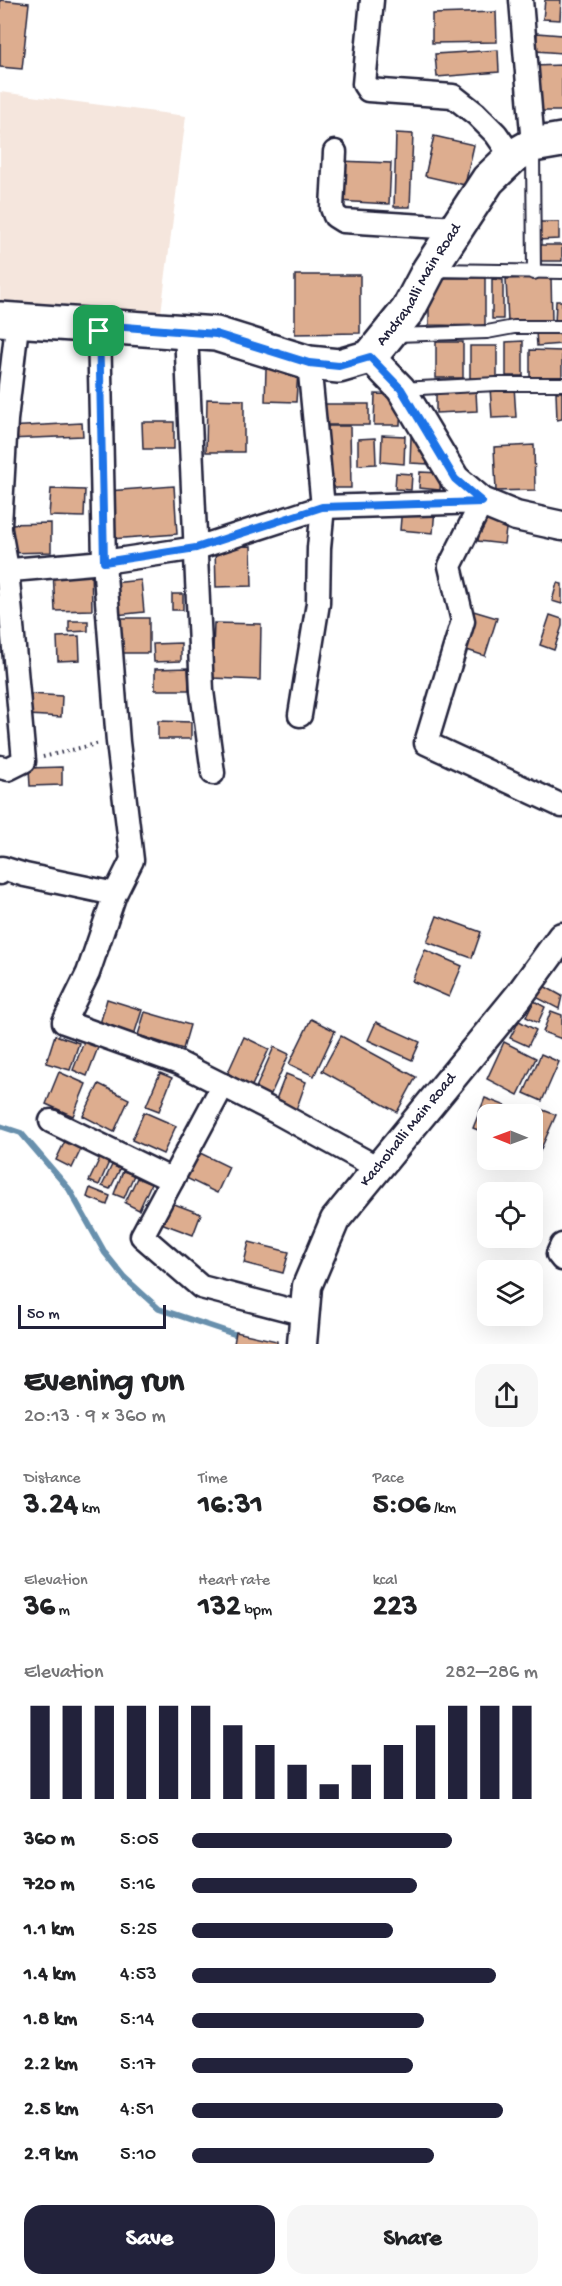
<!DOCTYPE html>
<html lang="en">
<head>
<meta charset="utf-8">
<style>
  :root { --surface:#fff; --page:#f6f6f6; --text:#202124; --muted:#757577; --accent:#22223b }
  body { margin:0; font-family:"Gochi Hand",sans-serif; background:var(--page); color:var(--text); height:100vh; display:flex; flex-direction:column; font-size:22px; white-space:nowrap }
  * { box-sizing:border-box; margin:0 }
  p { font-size:20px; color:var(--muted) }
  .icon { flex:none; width:33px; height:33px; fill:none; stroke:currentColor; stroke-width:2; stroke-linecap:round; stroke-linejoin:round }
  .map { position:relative; height:1344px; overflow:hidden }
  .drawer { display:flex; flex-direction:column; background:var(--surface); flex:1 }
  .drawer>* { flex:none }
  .needle { width:39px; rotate:271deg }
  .buttons { position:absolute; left:477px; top:1104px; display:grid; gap:12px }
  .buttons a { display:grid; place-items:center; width:66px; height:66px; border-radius:12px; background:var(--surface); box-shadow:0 6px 24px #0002; font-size:30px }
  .scale { position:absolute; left:18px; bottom:15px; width:148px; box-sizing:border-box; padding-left:6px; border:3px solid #22223b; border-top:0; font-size:16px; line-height:21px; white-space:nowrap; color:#22223b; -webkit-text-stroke:4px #fff; paint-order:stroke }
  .pin { position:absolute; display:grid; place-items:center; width:51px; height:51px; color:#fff; margin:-26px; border-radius:12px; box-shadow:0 3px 9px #0006 }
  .round { display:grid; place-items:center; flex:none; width:63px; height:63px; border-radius:18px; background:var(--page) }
  .headline { display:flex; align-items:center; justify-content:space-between; height:102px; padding:0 24px }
  h1 { font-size:33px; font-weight:800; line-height:45px }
  .metrics { display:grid; grid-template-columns:repeat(3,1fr); gap:9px; height:102px; padding:6px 24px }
  .metrics div { display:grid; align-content:center }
  .metrics b { font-size:30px; font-weight:800 }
  .metrics small { font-size:16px; font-weight:400 }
  .metrics p { font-size:16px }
  .chart { height:168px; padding:12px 24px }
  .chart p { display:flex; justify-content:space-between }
  .chart svg { width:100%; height:108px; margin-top:6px; stroke:var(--accent); stroke-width:6 }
  .button { display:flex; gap:12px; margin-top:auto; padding:12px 24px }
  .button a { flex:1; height:69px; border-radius:18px; background:var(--accent); color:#fff; font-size:24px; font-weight:800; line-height:69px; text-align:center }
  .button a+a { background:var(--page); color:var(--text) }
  ul { padding:0 24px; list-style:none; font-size:20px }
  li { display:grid; grid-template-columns:96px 72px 1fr; align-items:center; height:45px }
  li i { height:15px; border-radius:8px; background:var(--accent) }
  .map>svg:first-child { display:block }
</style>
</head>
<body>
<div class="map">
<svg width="562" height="1344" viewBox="0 0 562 1344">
  <rect width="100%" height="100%" fill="#fff"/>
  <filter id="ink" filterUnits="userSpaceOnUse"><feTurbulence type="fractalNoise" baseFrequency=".0167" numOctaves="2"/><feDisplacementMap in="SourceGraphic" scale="12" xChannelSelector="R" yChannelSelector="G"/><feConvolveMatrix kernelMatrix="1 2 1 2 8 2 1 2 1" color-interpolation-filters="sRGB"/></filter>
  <g filter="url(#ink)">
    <path fill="#f5e6dd" d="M0 92 186 116 161 313 0 304Z"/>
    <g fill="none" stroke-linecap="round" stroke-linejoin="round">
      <path stroke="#6890ad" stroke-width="6" d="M0 1126 21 1133 69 1189 105 1253 125 1278 159 1309 243 1337"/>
    </g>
    <g fill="#ddad8f" stroke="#22223b" stroke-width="1.5">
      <path d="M0 0 29 3 22 69 0 67Z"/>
      <path d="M545 0H561L560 20 543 19Z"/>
      <path d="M496 12 497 42 432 43V14Z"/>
      <path d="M537 33 562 35V53L536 51Z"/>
      <path d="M498 50 499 72 437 77 435 54Z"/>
      <path d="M562 65V111H535L534 66Z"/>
      <path d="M396 133 413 134 410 207H394Z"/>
      <path d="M434 136 474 145 465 185 425 176Z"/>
      <path d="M339 161 391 163 389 204 337 201Z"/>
      <path d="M537 222H559V239L537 240Z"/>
      <path d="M538 245H562V261H537Z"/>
      <path d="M295 275H360V333L295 334Z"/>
      <path d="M551 277 552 321 508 323 506 279Z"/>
      <path d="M429 278H485V326L429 325Z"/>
      <path d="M492 279 503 280V319H492Z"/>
      <path d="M556 301H562V324H555Z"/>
      <path d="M562 330V344L537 346 536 332Z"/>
      <path d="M523 341V376H506V342Z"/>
      <rect x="436" y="342" width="27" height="36"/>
      <path d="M470 346H497V379L470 378Z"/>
      <path d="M530 350 562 351V381L530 380Z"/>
      <path d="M266 369 298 370 296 402 265 401Z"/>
      <path d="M514 386 516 417 492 418 490 387Z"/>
      <path d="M476 391 477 411 436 413V393Z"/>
      <path d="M556 392H562V419L557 420Z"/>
      <path d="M375 394 401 395 400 425H374Z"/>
      <path d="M207 399 244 400V452H206Z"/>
      <rect x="317" y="404" width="52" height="21"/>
      <path d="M142 422H174V449H143Z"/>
      <path d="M82 423 83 436 8 439 7 427Z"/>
      <path d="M328 426H350L351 488H328Z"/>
      <path d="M382 435 405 436 404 464 381 462Z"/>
      <path d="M411 437 429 438V464L410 463Z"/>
      <path d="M375 438 376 464 358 465V439Z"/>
      <path d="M534 445 535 490 496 491 494 447Z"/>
      <path d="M420 472 441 473 440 490 419 488Z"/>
      <path d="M396 473 412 474 411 490 395 489Z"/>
      <path d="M174 486 177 534 111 539 108 491Z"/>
      <path d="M51 489 85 490 84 517 49 516Z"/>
      <path d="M402 506 435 508 433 533 400 530Z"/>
      <path d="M481 518 507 522 504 544 478 541Z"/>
      <path d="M51 523V552L6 553 5 524Z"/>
      <path d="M251 546 252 586 216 587 215 547Z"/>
      <path d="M91 567 92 610 55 611 53 569Z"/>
      <path d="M141 580 144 612 116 615 113 583Z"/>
      <path d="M557 583 562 584V604L552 601Z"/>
      <rect x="172" y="594" width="11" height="16"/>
      <path d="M470 610 497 618 485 656 458 647Z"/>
      <path d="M550 615 562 619V626L554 650 540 645Z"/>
      <rect x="115" y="618" width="34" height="35"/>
      <path d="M69 621H88V631L69 632Z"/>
      <path d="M214 623 261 624 260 680 212 678Z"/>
      <path d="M79 636 80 660 58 661 57 637Z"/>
      <path d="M181 643V661L154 662 153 644Z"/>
      <path d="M188 668 189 690H155V669Z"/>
      <path d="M30 694 62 696 61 717 29 715Z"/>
      <path d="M158 721 191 722V739H158Z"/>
      <path d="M62 767V785L30 786 29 768Z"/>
      <path d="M437 916 481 932 472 958 427 942Z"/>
      <path d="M425 950 462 966 449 997 412 981Z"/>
      <path d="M542 985 562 996 559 1009 536 997Z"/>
      <path d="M107 999 142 1010 134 1035 100 1024Z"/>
      <path d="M534 1001 545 1007 538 1023 526 1017Z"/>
      <path d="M551 1011 562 1015V1039L543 1032Z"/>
      <path d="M145 1012 190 1025 183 1049 138 1035Z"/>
      <path d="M311 1019 335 1031 314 1076 289 1064Z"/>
      <path d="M519 1021 536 1030 528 1046 510 1038Z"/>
      <path d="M376 1022 420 1042 412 1060 368 1040Z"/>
      <path d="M55 1035 79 1043 70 1070 46 1063Z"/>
      <path d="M341 1036 416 1077 397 1112 322 1071Z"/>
      <path d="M244 1037 269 1049 250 1090 225 1079Z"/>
      <path d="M85 1039 99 1045 87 1076 73 1070Z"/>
      <path d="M504 1042 536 1058 518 1095 487 1079Z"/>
      <path d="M274 1047 289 1054 270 1096 255 1090Z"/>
      <path d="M541 1054 559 1062 542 1101 524 1093Z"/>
      <path d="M59 1072 86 1084 73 1116 46 1104Z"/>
      <path d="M160 1073 172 1078 159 1111 146 1106Z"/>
      <path d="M286 1074 306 1082 296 1110 275 1102Z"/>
      <path d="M99 1084 129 1099 114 1132 83 1116Z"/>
      <path d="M485 1098 527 1114H488V1134L473 1128Z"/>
      <path d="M543 1110 556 1115 539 1153 532 1150V1135Z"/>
      <path d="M144 1112 176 1126 163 1154 132 1140Z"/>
      <path d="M66 1139 82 1147 72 1168 56 1160Z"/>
      <path d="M196 1151 229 1167 217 1193 184 1177Z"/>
      <path d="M100 1158 109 1162 99 1185 89 1181Z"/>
      <path d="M112 1165 120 1169 110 1189 102 1186Z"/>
      <path d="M123 1171 134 1175 124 1198 114 1194Z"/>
      <path d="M137 1178 151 1184 139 1210 125 1203Z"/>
      <path d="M90 1188 110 1196 107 1205 87 1197Z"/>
      <path d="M169 1202 201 1214 193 1235 161 1223Z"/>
      <path d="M249 1242 289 1252 283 1273 244 1263Z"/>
      <path d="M236 1332 277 1341V1344H234Z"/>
    </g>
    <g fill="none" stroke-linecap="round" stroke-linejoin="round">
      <defs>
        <g id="service">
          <path d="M533 149 534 273"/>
          <path d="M434 270 562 272"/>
          <path d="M396 335 487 332 514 327H562"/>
          <path d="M401 389 496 384H562"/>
        </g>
        <g id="minor">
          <path d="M372 0 364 84 368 90 453 96 476 114 496 134 512 157"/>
          <path d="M521 0 533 145"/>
          <path d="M335 152 332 208 335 216 343 221 456 228"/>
          <path d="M99 325 104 562 118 742 132 860 115 894 88 973 64 1022 179 1063 276 1112 378 1168"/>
          <path d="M186 332 202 691 213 773"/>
          <path d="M0 525 6 420 16 334 22 319"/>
          <path d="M0 530 7 569 24 761 8 769 0 767"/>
          <path d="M0 571 104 562 197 548 323 507 482 502 450 566 463 621 426 743 562 806"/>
          <path d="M300 715 318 603 319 548 323 507 309 363"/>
          <path d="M0 873 2 868 25 875 115 894"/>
          <path d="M223 1085 142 1236 201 1287 305 1314"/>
          <path d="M51 1121 172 1180"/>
          <path d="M562 1245 558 1254 562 1259"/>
        </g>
        <g id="tertiary">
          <path d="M370 357 401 389 455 479 482 502 516 516 562 526"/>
          <path id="s1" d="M302 1344 307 1286 335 1220 519 996 562 937"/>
        </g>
        <g id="secondary">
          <path id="s2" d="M0 319 216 334 309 363 339 366 370 357 408 310 429 270 488 180 512 157 533 145 562 140"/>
        </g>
      </defs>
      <use href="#service" stroke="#22223b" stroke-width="16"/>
      <use href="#minor" stroke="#22223b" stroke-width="27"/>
      <use href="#tertiary" stroke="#22223b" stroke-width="33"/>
      <use href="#secondary" stroke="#22223b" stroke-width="38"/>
      <path stroke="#22223b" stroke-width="4" stroke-dasharray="1.5 4.5" stroke-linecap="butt" d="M43 757 100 743"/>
      <use href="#service" stroke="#fff" stroke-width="12"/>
      <use href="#minor" stroke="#fff" stroke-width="22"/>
      <use href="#tertiary" stroke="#fff" stroke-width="28"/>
      <use href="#secondary" stroke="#fff" stroke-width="33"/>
    </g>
  </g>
  <g fill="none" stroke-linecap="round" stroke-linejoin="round" filter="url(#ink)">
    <defs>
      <path id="route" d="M99 325 216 334 309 363 339 366 370 357 401 389 455 479 482 502 322 507 196 548 104 562Z"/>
    </defs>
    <use href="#route" stroke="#fff" stroke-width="12"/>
    <use href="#route" stroke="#1a73e8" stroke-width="8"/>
  </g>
  <g text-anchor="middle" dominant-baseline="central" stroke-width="4.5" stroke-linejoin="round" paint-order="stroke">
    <g font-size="16" fill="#22223b" stroke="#fff">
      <text stroke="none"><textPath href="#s2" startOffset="464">Andrahalli Main Road</textPath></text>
      <text stroke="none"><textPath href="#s1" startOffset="246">Kachohalli Main Road</textPath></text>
    </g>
  </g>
</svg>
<div class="buttons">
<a><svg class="needle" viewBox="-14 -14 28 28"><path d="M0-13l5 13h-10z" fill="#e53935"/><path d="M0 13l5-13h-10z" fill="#757577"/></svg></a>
<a><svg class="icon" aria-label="locate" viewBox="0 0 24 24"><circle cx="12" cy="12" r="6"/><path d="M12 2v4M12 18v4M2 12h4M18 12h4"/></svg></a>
<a><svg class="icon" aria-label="layers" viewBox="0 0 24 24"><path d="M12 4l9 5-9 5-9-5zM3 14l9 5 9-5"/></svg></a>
</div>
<div class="scale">50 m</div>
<div class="pin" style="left:99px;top:331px;background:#1e9e55"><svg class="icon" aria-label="arrive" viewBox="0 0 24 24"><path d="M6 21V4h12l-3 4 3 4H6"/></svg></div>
</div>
<section class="drawer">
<div class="headline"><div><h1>Evening run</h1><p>20:13 · 9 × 360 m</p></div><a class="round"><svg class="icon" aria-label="share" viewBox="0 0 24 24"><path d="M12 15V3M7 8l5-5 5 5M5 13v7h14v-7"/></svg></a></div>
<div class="metrics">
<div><p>Distance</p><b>3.24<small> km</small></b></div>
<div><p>Time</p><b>16:31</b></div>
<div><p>Pace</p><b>5:06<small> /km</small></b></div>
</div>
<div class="metrics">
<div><p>Elevation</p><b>36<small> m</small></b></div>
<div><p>Heart rate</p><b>132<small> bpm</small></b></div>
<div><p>kcal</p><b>223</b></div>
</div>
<div class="chart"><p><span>Elevation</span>282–286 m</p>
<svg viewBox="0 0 160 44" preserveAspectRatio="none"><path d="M5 44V6M15 44V6M25 44V6M35 44V6M45 44V6M55 44V6M65 44V14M75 44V22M85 44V30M95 44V38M105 44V30M115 44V22M125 44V14M135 44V6M145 44V6M155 44V6"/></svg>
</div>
<ul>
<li><b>360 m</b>5:05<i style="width:75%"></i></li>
<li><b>720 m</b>5:16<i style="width:65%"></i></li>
<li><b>1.1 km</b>5:25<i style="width:58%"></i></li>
<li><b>1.4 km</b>4:53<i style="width:88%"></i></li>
<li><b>1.8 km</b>5:14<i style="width:67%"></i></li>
<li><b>2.2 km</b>5:17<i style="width:64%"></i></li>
<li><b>2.5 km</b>4:51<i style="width:90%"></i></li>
<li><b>2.9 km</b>5:10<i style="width:70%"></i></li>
</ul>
<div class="button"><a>Save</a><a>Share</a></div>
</section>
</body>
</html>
